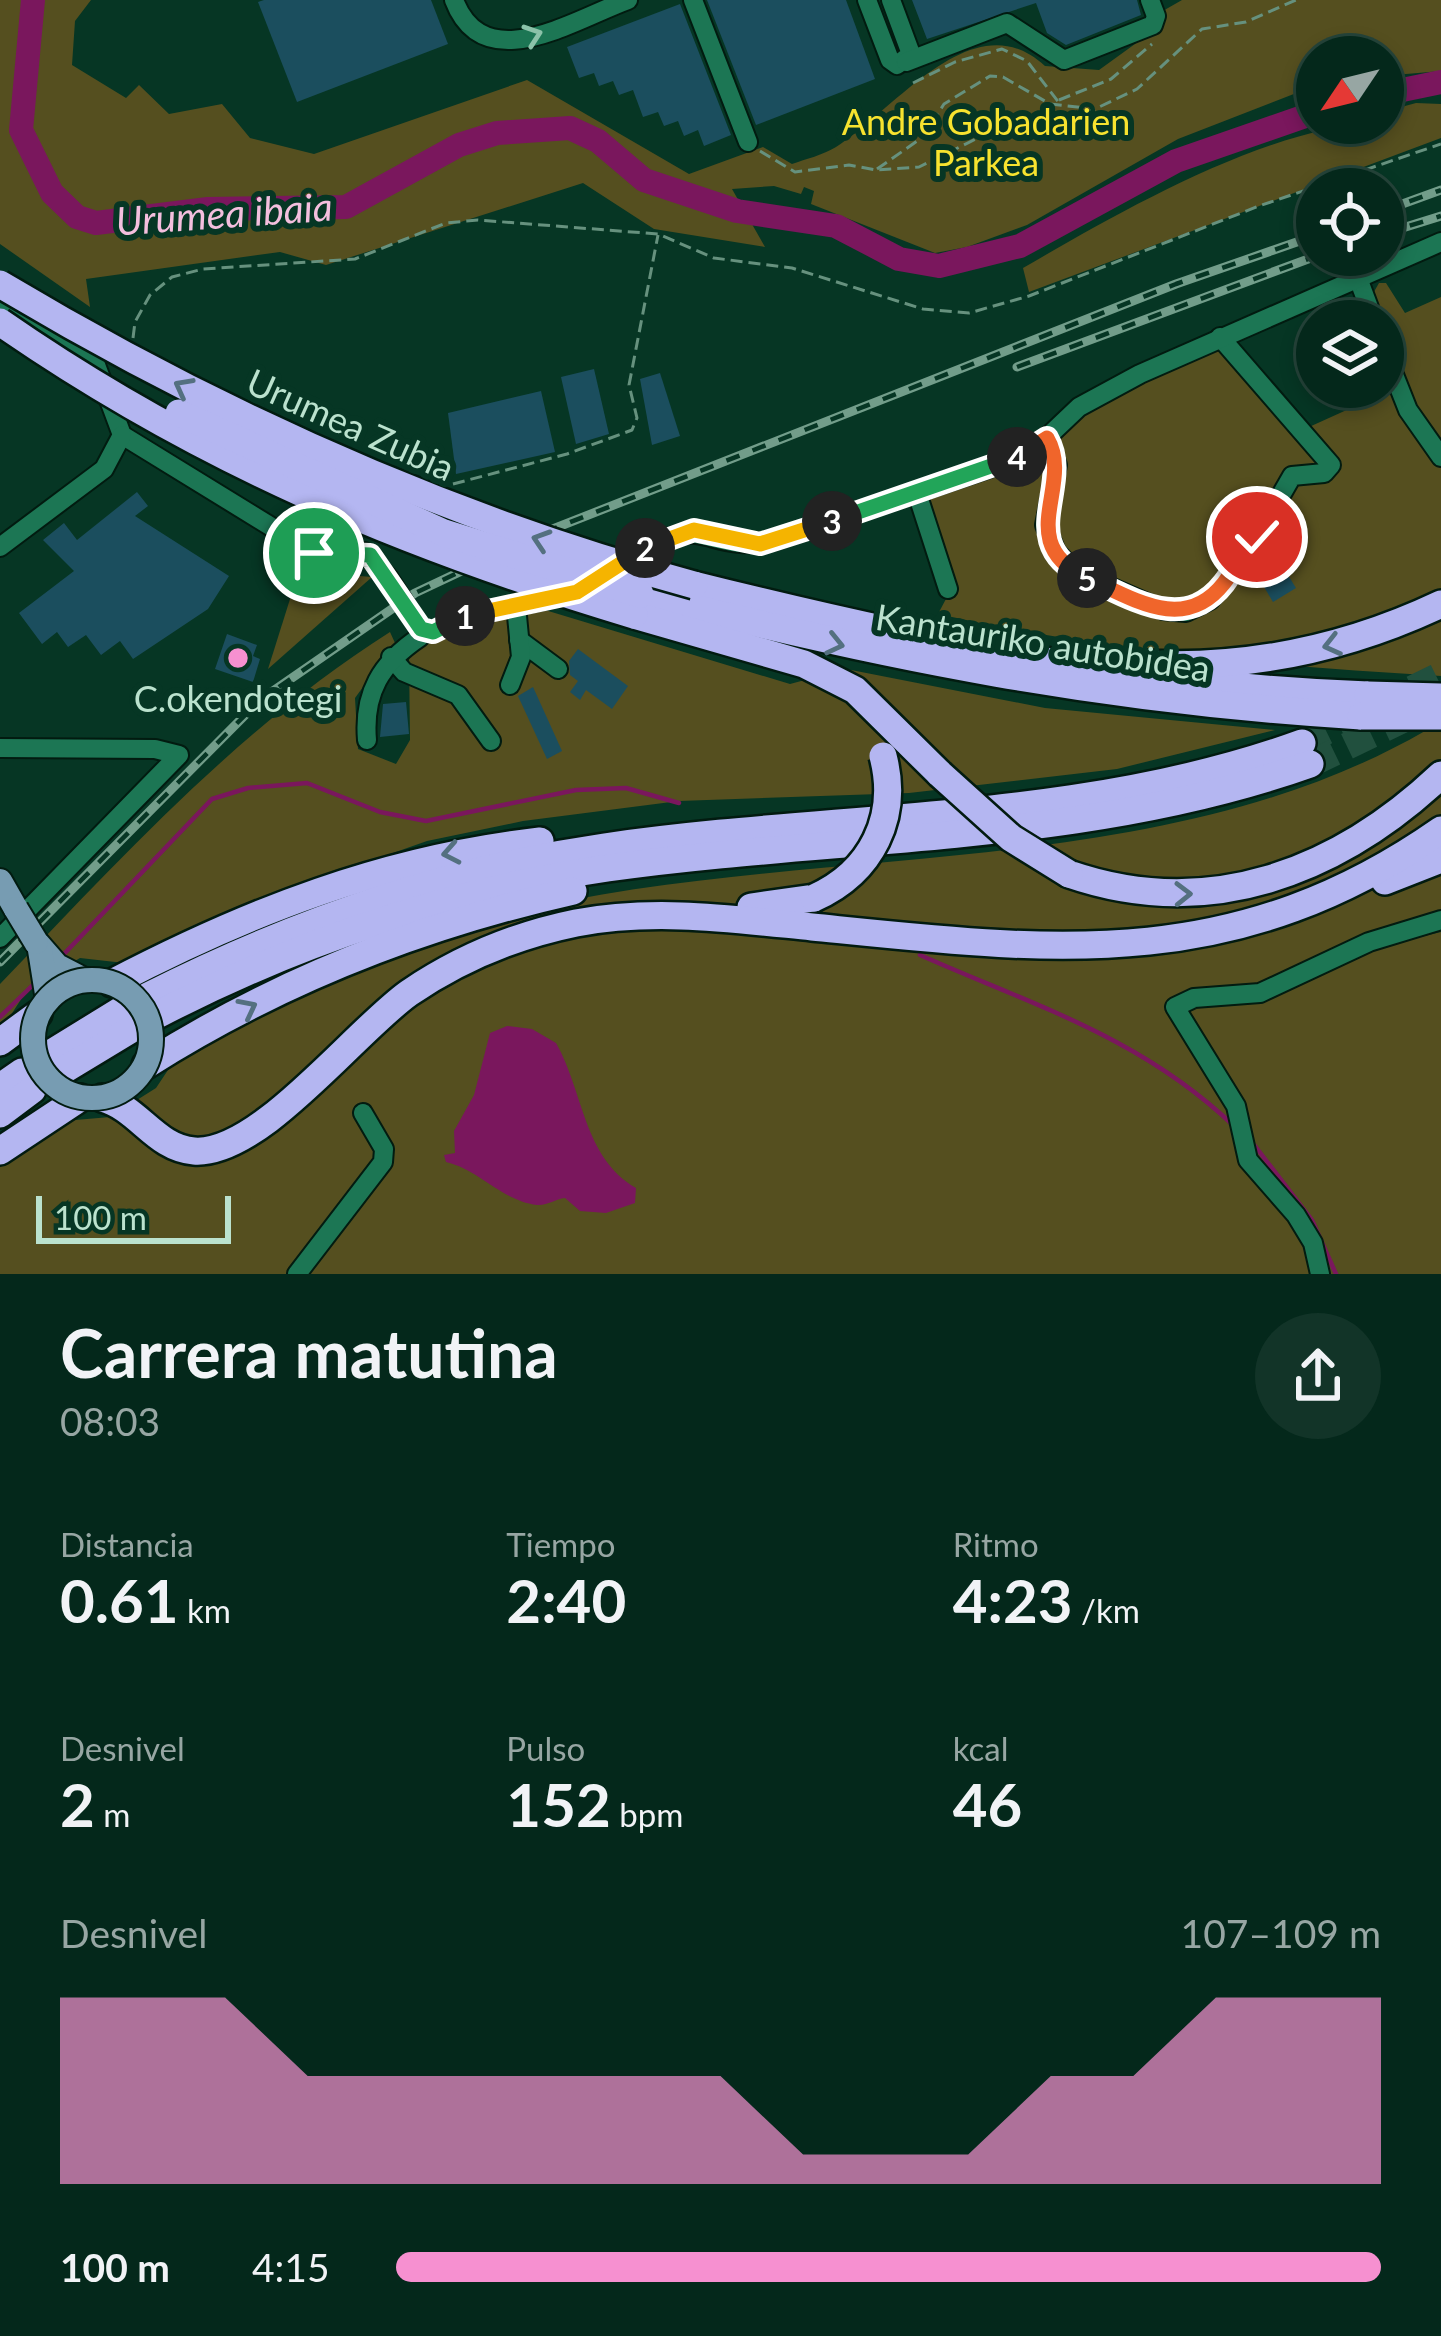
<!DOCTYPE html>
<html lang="es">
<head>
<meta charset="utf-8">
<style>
  :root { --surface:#04281b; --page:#123428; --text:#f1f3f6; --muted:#97a6a3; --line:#25443a; --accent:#f690d0 }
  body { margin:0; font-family:Lato,sans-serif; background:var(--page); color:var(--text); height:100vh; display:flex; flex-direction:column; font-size:45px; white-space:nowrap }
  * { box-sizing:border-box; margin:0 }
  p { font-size:39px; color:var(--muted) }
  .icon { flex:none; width:66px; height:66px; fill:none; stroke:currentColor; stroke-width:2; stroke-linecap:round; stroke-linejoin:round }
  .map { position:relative; height:1274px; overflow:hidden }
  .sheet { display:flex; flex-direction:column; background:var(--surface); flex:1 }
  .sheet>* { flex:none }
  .needle { width:78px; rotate:235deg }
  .fabs { position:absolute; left:1296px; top:36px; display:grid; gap:24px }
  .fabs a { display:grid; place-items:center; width:108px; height:108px; border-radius:50%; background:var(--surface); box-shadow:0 6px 18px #0003,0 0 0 3px var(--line); font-size:60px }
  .scale { position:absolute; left:36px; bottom:30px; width:195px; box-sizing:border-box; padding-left:12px; border:6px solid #bbe2ce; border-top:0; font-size:33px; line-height:42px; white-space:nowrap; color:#bbe2ce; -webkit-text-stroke:9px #063624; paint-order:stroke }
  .pin { position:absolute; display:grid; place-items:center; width:102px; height:102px; color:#fff; margin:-51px; border:6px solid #fff; border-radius:50%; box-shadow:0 3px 12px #0007 }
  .km { position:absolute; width:60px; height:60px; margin:-30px; border-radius:50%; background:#222; color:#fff; font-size:33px; line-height:60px; text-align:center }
  .round { display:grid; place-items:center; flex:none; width:126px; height:126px; border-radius:63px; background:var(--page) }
  .summary { display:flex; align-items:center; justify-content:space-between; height:204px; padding:0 60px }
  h1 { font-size:66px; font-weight:700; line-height:90px }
  .metrics { display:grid; grid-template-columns:repeat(3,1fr); gap:18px; height:204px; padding:12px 60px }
  .metrics div { display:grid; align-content:center }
  .metrics b { font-size:60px; font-weight:700 }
  .metrics small { font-size:33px; font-weight:400 }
  .metrics p { font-size:33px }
  .chart { height:336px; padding:24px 60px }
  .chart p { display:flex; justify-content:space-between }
  .chart svg { width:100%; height:216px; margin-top:12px; fill:var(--accent); opacity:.7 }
  ul { padding:0 60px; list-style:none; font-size:39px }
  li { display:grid; grid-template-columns:192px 144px 1fr; align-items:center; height:90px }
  li i { height:30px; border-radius:15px; background:var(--accent) }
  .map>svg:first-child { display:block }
</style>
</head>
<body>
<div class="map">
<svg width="1441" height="1274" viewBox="0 0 1441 1274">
  <rect width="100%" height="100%" fill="#063624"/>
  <g fill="#554f1f">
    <path d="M0 0H91L75 21 72 65 126 98 139 85 169 114 222 104 250 138 314 154 527 80 689 174 763 147 792 164C806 159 823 155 836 147 896 109 974 0 1045 66L1099 70 1164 23 1161 12 1182 0H1441V71L1383 76V57H1317V85L1178 139 1027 225 967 247 935 253 811 204 814 191 804 187 801 194 774 186 732 189 765 247 654 229 583 183 326 265 280 252 86 279 90 307 0 244Z"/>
    <path d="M1416 103 1441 104V138L1029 292 1023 268C1118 213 1273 123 1383 123V112Z"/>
    <path d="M1379 283H1386L1405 313 1441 297V676C1271 666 1104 651 938 614L947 597 957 592 944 568 927 497 1046 454C1053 488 1029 513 1045 548L1065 465 1059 434 1084 413 1218 346 1298 432 1404 384 1371 297Z"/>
    <path d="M311 572 372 577 268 669 296 580Z"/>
    <path d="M545 610 790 684 846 669 1045 708 1275 730 1117 769 909 793 679 801 523 821 427 841 220 914 133 964 80 958 27 990 0 1032V984C123 856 239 728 390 632L395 643 355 698 358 749 396 764 410 740 409 656 457 625Z"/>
    <path d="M1425 731 1441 732V916L1391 944 1441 932V1274H0V1167L64 1121 110 1117 156 1088 168 1070 191 1053C286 1002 383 947 488 919 790 838 1149 890 1425 731Z"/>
  </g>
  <path fill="#7a175d" d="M507 1026 532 1029 556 1043C584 1092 583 1157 636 1188L635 1203 606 1213 580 1211 565 1198C555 1199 547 1206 537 1205 502 1201 480 1170 446 1162L444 1155 455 1153 454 1131 474 1095 490 1033Z"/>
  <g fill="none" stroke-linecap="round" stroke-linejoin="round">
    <g stroke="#7a175d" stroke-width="4.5">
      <path d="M63 955 212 799 248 788 307 783 380 812 426 821 576 790 626 788 679 803"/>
      <path d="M920 955C1035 1006 1141 1037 1234 1126"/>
      <path d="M0 1017 38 980"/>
      <path d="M1255 1146 1312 1220 1336 1274"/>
    </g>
    <g stroke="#7a175d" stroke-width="24">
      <path d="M33 0 21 130 52 193 77 217 96 223 208 209 346 207 459 145 497 133 570 128 598 141 644 180 737 211 836 226 899 259 939 266 1020 246 1176 161 1317 112"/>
      <path d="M1383 94 1441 82"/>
    </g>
  </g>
  <g fill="#1b4e5e">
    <path d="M264 0H431L448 44 297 102 258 2Z"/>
    <path d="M707 0H846L875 79 756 125Z"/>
    <path d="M912 0H1137L1141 15 1066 45 1047 33 1036 3 927 39Z"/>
    <path d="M680 4 731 135 704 146 698 130 684 136 678 121 664 126 658 112 643 117 633 90 619 95 613 81 599 86 594 73 579 78 567 47Z"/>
    <path d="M594 369 609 434 576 444 561 377Z"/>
    <path d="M660 373 680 436 652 445 640 379Z"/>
    <path d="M541 391 555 452 456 474 448 413Z"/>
    <path d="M137 492 148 506 135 516 229 576 208 609 133 659 120 641 101 655 86 635 68 647 57 632 42 644 19 613 74 571 43 540 64 523 77 540Z"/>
    <path d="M1270 546 1296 588 1273 602 1249 562Z"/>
    <path d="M227 634 257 645 253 656 260 659 253 682 215 669Z"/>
    <path d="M578 649 628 686 612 709 586 690 580 700 570 692 578 681 570 675 569 661Z"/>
    <path d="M533 687 562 751 547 759 518 696Z"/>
    <path d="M406 702 409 734 380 737 383 704Z"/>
  </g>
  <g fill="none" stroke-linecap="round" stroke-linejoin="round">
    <g stroke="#21503e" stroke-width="27" stroke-dasharray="27 14" stroke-linecap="butt">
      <path d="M1302 743 1441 675"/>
      <path d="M1310 764 1414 714"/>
    </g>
    <defs>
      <g id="minor">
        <path d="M454 0C484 79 573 20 628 0"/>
        <path d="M693 0 748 142"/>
        <path d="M867 0 890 60 897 65 911 54 891 0"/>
        <path d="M906 62 1007 23 1064 60 1153 25 1156 16 1150 0"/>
        <path d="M1358 278 1374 321"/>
        <path d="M0 302 93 357 122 435 314 553 334 557 364 552 388 577"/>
        <path d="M1383 347 1408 410 1441 457"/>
        <path d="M1047 438 1057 465 1045 525 1056 552 1076 572 1163 610 1186 612 1210 600 1229 577 1240 549 1257 537 1292 476 1324 473 1331 465 1220 337"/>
        <path d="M917 493 948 589"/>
        <path d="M0 547 104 469 122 435"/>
        <path d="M620 566C705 503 698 554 773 541L1004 463 1040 444 1079 407 1140 374 1441 242"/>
        <path d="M519 640 558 669"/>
        <path d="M391 657 404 672 458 695 491 741"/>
        <path d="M510 685 521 657 516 606"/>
        <path d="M367 740C363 693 381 663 420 637L421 629 432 632 460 617 564 596"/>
        <path d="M0 748 155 749 179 755 0 938"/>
        <path d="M297 1274 383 1162 384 1149 363 1113"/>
        <path d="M1320 1274 1313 1243 1296 1215 1248 1160 1236 1106 1175 1007 1194 998 1260 993 1369 942 1441 920"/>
      </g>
      <g id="major">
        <path d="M0 881 16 909"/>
        <path d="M36 942 57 966 84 980"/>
        <path d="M40 950 48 1000"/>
      </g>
      <g id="highway">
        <path d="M694 585C917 641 1137 687 1368 695"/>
        <path d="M640 594C885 658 1108 701 1361 716"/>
        <path d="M634 615 804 664 855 690 940 774"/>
        <path d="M1145 664C1248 669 1348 648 1441 604"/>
        <path d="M1069 874C1208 922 1337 873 1441 775"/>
        <path d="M1385 881 1441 859"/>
        <path d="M751 907 814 898"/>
        <path d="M112 983C250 911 384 859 540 841"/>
        <path d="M148 996C292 923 443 870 604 847 837 813 1079 824 1302 743"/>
        <path d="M159 1014C300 941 451 891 608 868 842 835 1085 844 1310 764"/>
        <path d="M0 1042 38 1014"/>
        <path d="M45 1057 123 1009"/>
        <path d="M146 1065C277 982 422 925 573 891"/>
        <path d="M54 1076 135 1027"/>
        <path d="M0 1087 22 1072"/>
        <path d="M102 1098C139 1108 155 1148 194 1151 259 1156 354 1032 409 993 459 959 517 935 576 923 654 908 733 919 812 927 1050 951 1232 976 1441 830"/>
        <path d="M0 1114 32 1090"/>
        <path d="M0 1151 80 1098"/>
      </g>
    </defs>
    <use href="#minor" stroke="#021b10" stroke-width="22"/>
    <use href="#major" stroke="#021b10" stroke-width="28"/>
    <use href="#highway" stroke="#021b10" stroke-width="32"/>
    <g stroke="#66917e" stroke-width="3" stroke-dasharray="12 6" stroke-linecap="butt">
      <path d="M913 83 955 62 1002 49 1027 61 1060 104"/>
      <path d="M1059 100 1111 79 1152 44"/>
      <path d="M760 151 795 172 849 165 876 170 919 167 990 132 1057 127 1137 89 1202 29 1246 22 1296 0"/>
      <path d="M877 169 923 137 944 104 990 76 1003 77 1050 104 1086 108"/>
      <path d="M133 338 135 322 150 295 172 277 203 269 355 259 446 223 478 220 658 234 714 258 792 268 923 309 969 313 1029 296 1259 206 1441 144"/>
      <path d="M453 484 567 454 632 430 637 418 629 385 658 235"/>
    </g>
    <use href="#minor" stroke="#1c7654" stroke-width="18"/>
    <use href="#major" stroke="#779cb2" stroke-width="24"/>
    <use href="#highway" stroke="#b4b6f1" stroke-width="27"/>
    <defs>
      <g id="rail">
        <path d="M1383 211 1441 190"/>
        <path d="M1383 234 1441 216"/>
        <path d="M1017 367 1319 255"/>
        <path d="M0 962 260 700 415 593 540 534 1176 284 1317 235"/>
      </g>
    </defs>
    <use href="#rail" stroke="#729d8a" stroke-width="9"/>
    <use href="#rail" stroke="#063624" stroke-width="4.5" stroke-dasharray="14" stroke-linecap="butt"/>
    <defs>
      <path id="minor-bridge" d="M388 577 421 629"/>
      <g id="major-bridge">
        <path d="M16 909 36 942"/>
        <circle cx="92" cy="1039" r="59"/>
      </g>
      <g id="highway-bridge">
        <path d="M0 284C219 415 447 518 694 585"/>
        <path d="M0 322C199 460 403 546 634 615"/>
        <path d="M179 413 444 533 640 594"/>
        <path d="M1368 695 1441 697"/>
        <path d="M1361 716H1441"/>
        <path d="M940 774 1011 838 1069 874"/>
        <path d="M814 898C872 872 899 817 883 756"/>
      </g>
    </defs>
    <use href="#minor-bridge" stroke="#021b10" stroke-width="22" stroke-linecap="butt"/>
    <use href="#major-bridge" stroke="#021b10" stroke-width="28" stroke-linecap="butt"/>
    <use href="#highway-bridge" stroke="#021b10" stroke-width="32" stroke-linecap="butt"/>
    <use href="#minor-bridge" stroke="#1c7654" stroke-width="18"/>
    <use href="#major-bridge" stroke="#779cb2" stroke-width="24"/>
    <use href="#highway-bridge" stroke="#b4b6f1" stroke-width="27"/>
  </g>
  <defs><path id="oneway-chevron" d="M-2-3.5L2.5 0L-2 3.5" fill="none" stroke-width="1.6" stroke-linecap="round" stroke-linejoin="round" transform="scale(3)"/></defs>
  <use stroke="#8bc2a9" href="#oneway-chevron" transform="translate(533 35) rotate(-19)"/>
  <g stroke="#547080">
    <use href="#oneway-chevron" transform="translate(183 387) rotate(-152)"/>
    <use href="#oneway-chevron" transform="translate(541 540) rotate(-162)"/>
    <use href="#oneway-chevron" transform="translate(835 644) rotate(13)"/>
    <use href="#oneway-chevron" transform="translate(1332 645) rotate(166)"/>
    <use href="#oneway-chevron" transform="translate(451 853) rotate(169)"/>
    <use href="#oneway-chevron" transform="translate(1183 894) rotate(-1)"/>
    <use href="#oneway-chevron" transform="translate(248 1008) rotate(-27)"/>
  </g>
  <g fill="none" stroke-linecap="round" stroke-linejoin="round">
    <defs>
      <path id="split-1" d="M314 553 370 555 421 629 433 632 465 616"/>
      <path id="split-2" d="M465 616 577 592 645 548"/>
      <path id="split-3" d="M645 548 694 530 760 544 832 521"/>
      <path id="split-4" d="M832 521 1017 457"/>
      <path id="split-5" d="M1017 457 1047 438C1075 486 1011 542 1087 578"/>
      <path id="split-6" d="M1087 578C1135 600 1185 633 1224 583 1238 565 1238 551 1257 537"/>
    </defs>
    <use href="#split-1" stroke="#fff" stroke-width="24"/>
    <use href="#split-2" stroke="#fff" stroke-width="24"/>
    <use href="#split-3" stroke="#fff" stroke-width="24"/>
    <use href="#split-4" stroke="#fff" stroke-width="24"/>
    <use href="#split-5" stroke="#fff" stroke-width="24"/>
    <use href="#split-6" stroke="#fff" stroke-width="24"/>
    <use href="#split-1" stroke="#22a559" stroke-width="15"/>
    <use href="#split-2" stroke="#f5b400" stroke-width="15"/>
    <use href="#split-3" stroke="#f5b400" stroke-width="15"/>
    <use href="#split-4" stroke="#22a559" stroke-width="15"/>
    <use href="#split-5" stroke="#f0652b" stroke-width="15"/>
    <use href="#split-6" stroke="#f0652b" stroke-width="15"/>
  </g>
  <circle fill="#f690d0" stroke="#063624" stroke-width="4.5" cx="238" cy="658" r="12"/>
  <g text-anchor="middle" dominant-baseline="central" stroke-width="12" stroke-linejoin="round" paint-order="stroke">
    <g font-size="36" fill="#f7e32f" stroke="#063624">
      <text x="986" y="121">Andre Gobadarien<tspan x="986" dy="41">Parkea</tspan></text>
    </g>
    <g font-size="36" fill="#bbe2ce" stroke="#063624">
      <text transform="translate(351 424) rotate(24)">Urumea Zubia</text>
      <text transform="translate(1043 642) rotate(9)">Kantauriko autobidea</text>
    </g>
    <g font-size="36" fill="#bbe2ce" stroke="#063624">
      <text x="238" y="698">C.okendotegi</text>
    </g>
    <g font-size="39" font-style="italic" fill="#f4bfde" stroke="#063624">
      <text transform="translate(224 213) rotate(-4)">Urumea ibaia</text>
    </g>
  </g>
</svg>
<div class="fabs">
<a><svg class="needle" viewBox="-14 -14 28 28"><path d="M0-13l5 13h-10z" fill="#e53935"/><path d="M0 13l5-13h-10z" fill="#97a6a3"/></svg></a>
<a><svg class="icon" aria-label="locate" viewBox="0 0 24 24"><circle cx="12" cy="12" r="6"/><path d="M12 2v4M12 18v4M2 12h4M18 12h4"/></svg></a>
<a><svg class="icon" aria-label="layers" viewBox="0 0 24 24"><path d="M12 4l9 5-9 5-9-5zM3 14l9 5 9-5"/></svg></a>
</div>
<div class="scale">100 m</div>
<div class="pin" style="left:314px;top:553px;background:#1e9e55"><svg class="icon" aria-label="arrive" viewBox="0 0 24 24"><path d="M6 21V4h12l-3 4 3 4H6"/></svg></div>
<div class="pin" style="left:1257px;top:537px;background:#d93025"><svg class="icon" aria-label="check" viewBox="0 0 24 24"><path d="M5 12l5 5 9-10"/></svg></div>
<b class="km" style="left:465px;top:616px">1</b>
<b class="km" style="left:645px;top:548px">2</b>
<b class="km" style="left:832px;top:521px">3</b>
<b class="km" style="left:1017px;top:457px">4</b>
<b class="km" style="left:1087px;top:578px">5</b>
</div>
<section class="sheet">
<div class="summary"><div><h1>Carrera matutina</h1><p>08:03</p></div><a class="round"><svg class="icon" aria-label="share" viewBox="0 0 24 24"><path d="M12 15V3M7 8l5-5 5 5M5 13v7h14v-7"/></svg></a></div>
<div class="metrics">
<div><p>Distancia</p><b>0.61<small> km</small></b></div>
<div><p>Tiempo</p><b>2:40</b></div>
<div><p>Ritmo</p><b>4:23<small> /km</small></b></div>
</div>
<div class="metrics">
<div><p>Desnivel</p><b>2<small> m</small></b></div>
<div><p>Pulso</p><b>152<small> bpm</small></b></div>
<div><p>kcal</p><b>46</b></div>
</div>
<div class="chart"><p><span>Desnivel</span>107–109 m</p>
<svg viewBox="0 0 160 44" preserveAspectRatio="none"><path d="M0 44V6L10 6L20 6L30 22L40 22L50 22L60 22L70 22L80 22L90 38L100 38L110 38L120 22L130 22L140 6L150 6L160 6V44z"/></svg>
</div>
<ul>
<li><b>100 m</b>4:15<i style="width:100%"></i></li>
</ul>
</section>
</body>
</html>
